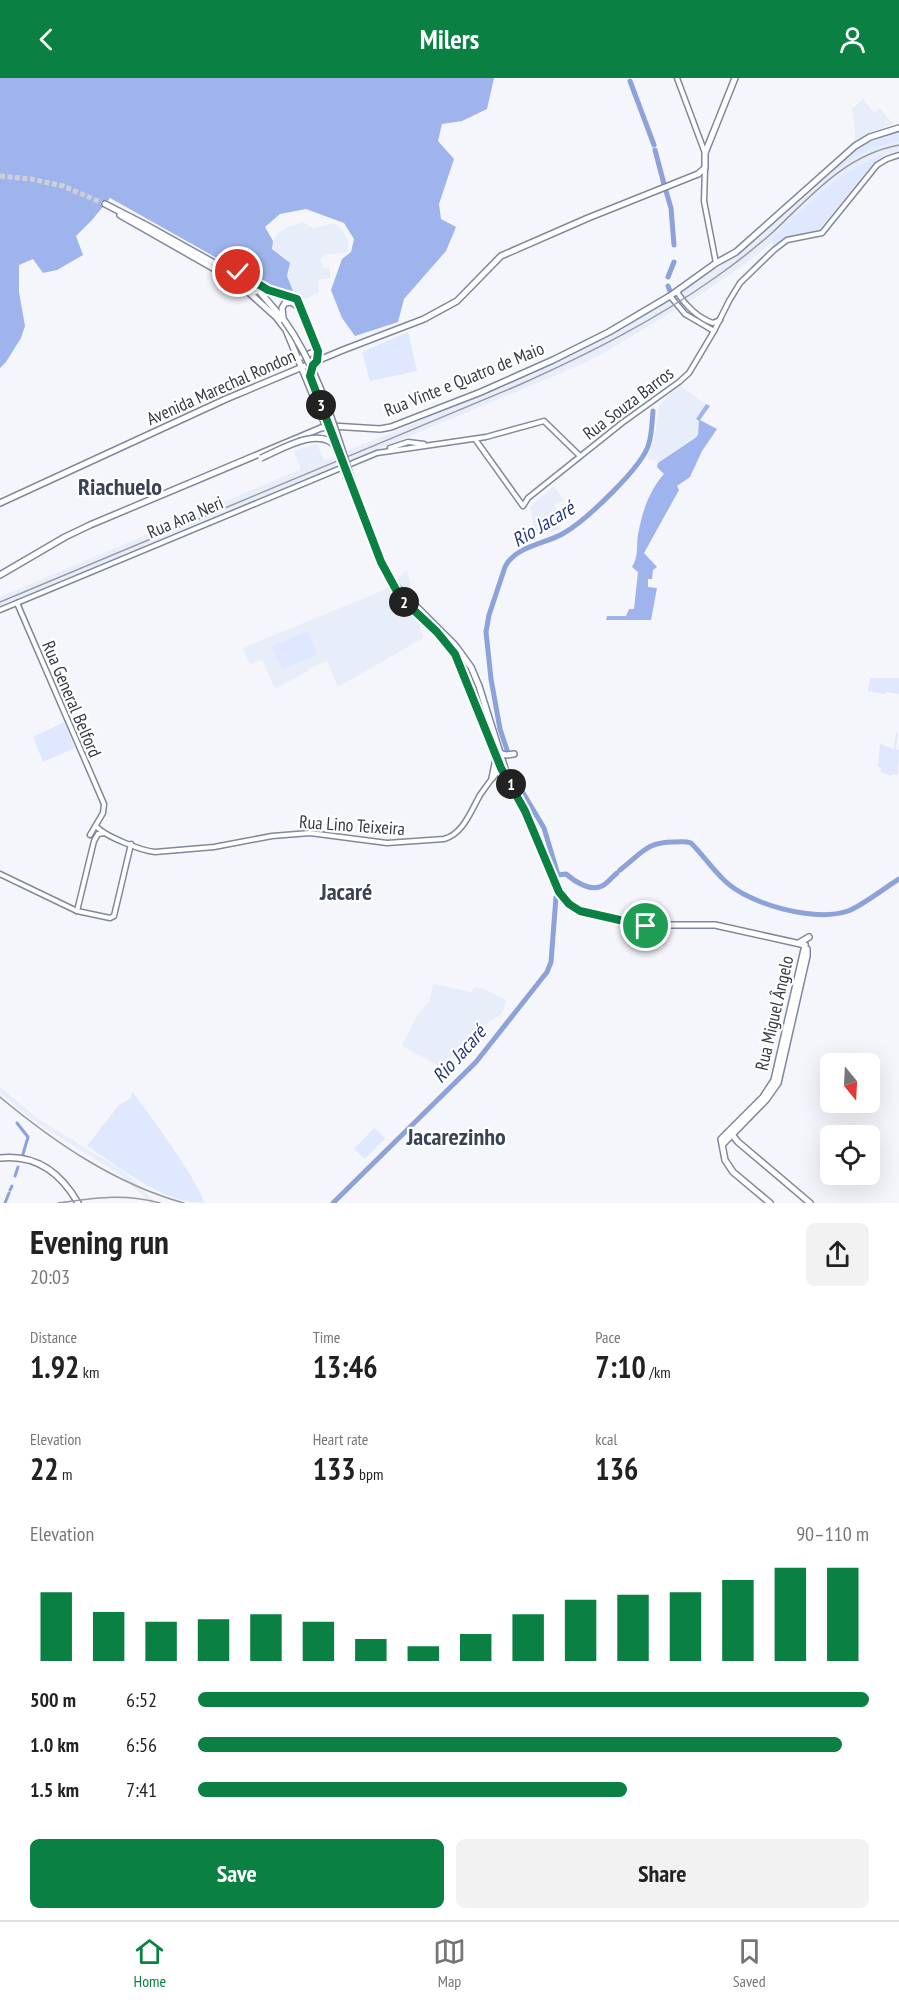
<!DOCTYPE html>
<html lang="en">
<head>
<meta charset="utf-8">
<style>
  :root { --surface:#fff; --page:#f2f2f2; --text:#222; --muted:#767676; --line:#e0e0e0; --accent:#0b8043 }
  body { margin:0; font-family:"PT Sans Narrow",sans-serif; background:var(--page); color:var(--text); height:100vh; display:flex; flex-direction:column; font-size:22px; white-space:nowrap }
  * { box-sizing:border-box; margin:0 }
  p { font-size:20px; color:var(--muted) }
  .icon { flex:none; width:33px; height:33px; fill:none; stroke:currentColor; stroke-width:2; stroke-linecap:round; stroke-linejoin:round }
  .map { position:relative; height:1125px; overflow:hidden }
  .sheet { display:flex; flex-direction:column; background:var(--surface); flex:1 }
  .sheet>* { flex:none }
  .needle { width:39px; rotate:162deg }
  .tools { position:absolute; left:820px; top:975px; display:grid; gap:12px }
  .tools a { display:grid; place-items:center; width:60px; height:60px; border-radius:9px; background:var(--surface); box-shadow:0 6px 24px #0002; font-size:30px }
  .pin { position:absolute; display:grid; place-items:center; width:51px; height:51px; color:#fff; margin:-26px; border:3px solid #fff; border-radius:50%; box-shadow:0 2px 6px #0007 }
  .km { position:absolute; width:30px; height:30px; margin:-15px; border-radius:50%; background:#222; color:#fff; font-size:16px; line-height:30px; text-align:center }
  .round { display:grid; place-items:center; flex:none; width:63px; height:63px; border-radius:9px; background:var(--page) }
  .head { display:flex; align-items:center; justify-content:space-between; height:102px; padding:0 30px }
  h1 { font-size:33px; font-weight:700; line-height:45px }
  .metrics { display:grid; grid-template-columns:repeat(3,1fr); gap:9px; height:102px; padding:6px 30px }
  .metrics div { display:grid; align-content:center }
  .metrics b { font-size:30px; font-weight:700 }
  .metrics small { font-size:16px; font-weight:400 }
  .metrics p { font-size:16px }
  .chart { height:168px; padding:12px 30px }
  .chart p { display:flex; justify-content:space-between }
  .chart svg { width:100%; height:108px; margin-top:6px; stroke:var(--accent); stroke-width:6 }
  .primary-button { display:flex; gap:12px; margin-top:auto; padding:12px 30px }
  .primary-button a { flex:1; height:69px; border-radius:9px; background:var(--accent); color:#fff; font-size:24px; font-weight:700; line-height:69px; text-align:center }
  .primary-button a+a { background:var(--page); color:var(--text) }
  ul { padding:0 30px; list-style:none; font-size:20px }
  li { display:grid; grid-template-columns:96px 72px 1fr; align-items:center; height:45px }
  li i { height:15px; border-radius:8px; background:var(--accent) }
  header { display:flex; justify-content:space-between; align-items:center; height:78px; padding:0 30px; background:var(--accent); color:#fff; font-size:27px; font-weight:700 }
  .tabs { display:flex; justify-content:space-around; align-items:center; height:84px; border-top:2px solid var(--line); background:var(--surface); font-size:16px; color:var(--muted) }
  .tabs a { display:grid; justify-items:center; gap:3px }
  .tabs .current { color:var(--accent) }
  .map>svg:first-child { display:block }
</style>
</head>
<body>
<header><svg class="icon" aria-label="back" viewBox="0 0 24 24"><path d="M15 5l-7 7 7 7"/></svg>Milers<svg class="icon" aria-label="person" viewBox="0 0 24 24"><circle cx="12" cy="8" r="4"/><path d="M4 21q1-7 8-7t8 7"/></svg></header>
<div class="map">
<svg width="899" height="1125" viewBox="0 0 899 1125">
  <rect width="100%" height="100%" fill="#f4f6fb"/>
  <g fill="#e8edfa">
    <path d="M863 21 874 35 880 30 893 46 863 57 864 59 854 66 855 52 852 31Z"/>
    <path d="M899 52V75L885 77 866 86 748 184 700 217 604 275 580 287 568 292 566 290V293L0 529V519L301 391 294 373 317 366 324 382 406 349 556 283 558 285V283L632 244 728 183 756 161 850 75 877 58Z"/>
    <path d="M302 144 313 150 335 145 344 155 349 166 347 174 326 177 320 181 324 191 329 189 331 200 318 202 319 214 305 221H301L298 215H294L287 198 289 194 285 179 275 173 271 167 278 155 288 149Z"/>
    <path d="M680 308 706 326 696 341 699 343 698 357 658 385 655 382H649L648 377 654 363 659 329 666 319Z"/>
    <path d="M554 408 564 422 554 427 557 433 553 435 561 451 538 458 535 455 530 429Z"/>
    <path d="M407 492 423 560 338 609 327 583 308 591V593L275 611 262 582 250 586 243 571 245 569 384 512Z"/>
    <path d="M433 906 472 914 474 909 481 910 506 922 502 936 484 947 441 989 402 968 418 936 430 923Z"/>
    <path d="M0 1009 37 1040 126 1095 156 1125H150L122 1098 35 1044 0 1015Z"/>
  </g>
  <g fill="#dfe8fe">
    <path d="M899 53V63L867 72 826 98C848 77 868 59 899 53Z"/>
    <path d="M885 76 871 88 819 152 787 159 775 168 772 166 774 164 771 161C806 128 839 92 885 76Z"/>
    <path d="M408 254 417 293 370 303 362 274Z"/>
    <path d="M308 553 317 577 282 591 272 568Z"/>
    <path d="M870 600H899V616L886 614 885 616 868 613Z"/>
    <path d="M64 644 75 670 43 684 33 659Z"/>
    <path d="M896 655H898L896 671 899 672 898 697 892 696 891 698 881 694V689H878L880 666 894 671Z"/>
    <path d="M132 1014C146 1031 202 1108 204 1125 162 1125 122 1090 87 1068L119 1027 131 1020Z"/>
    <path d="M374 1050 385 1060 365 1081 354 1071Z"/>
  </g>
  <g fill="#9fb4ec">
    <path d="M0 0H494L487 31 462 43 442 46 438 63 454 81 439 126 441 141 456 149 446 173 404 221 398 244 355 258 342 240 331 212 342 181 351 174 354 161 344 145 306 131 280 136 265 149 273 163 272 171 290 185 287 198 293 213 272 211 110 120 92 142 76 158 83 177 57 192 43 195 33 181 19 187V214L25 248 21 260 6 284 0 290Z"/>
    <path d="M706 326 710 328 700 342 717 351 702 373 690 399 677 408 679 412 644 475 657 489 653 492 652 501H648V509L657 510 651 542H606L607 538H626L629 531H634L638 494 632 489C639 478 636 468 638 457 642 434 649 413 664 396L657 389 658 385 695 360 698 357 699 343 696 341Z"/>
  </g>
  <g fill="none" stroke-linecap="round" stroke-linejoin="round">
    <g stroke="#8da2d8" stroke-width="3">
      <path d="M17 1045 28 1059 23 1076"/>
      <path d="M15 1098 18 1089"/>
      <path d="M10 1112 12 1108"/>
      <path d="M5 1125 9 1115"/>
    </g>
    <g stroke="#8da2d8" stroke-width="5">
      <path d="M630 3 654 67"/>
      <path d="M655 72 664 106"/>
      <path d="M666 113 671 130 674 167"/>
      <path d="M668 199 674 184"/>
      <path d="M668 208 670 213"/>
      <path d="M507 672 500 651 491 601 486 554 489 537 505 489C515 468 546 466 564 455 585 443 644 388 649 365 652 355 652 343 653 333"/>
      <path d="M513 698 544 750 558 797 566 796C574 803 590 814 602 808 607 806 612 799 617 795"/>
      <path d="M620 792C642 775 647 763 676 764 682 764 685 763 691 765 703 777 713 792 725 803 750 827 815 844 848 833 860 829 886 809 899 801"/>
      <path d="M333 1125 476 984 547 894 551 884 556 819"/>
    </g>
    <path stroke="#ced0d6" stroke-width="5" stroke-dasharray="5 2.5" stroke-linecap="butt" d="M0 98 31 101 63 108 105 126"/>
    <defs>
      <g id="secondary">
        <path d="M677 0 705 75"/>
        <path d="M705 91 704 123 716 185"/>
        <path d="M677 214C685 227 698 240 713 245L720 242"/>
        <path d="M670 218 685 236 714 253"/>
        <path d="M475 361 523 428 528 420 622 345 679 304 689 295 714 253 729 223 740 205 774 172 787 162 822 155 877 87 887 81 899 77"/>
        <path d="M390 370 408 364 424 366"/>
        <path d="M17 525 104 726 103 735 90 757"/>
        <path d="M0 532 377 375 486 359 544 343 580 378"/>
        <path d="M96 748C104 758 142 773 155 774L214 769 272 758 310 755 387 765 444 761C463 756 471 733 480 717 486 708 493 699 501 690"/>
        <path d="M0 796 77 833 110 840 114 838 131 766"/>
        <path d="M77 833 94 763 98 756 104 755"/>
      </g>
      <g id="primary">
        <path d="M105 126 146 147 243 201 259 213 284 242"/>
        <path d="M120 137 255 214"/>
        <path d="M245 199 268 212 297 221 319 273 317 283"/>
        <path d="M246 212 276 239 286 252 326 349"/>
        <path d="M283 240 282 230 285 225 291 224 300 230"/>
        <path d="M302 279 318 272"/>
        <path d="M311 303 310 296 312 287"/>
        <path d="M351 400 373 467 397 514 404 524 437 554 455 576 500 690 523 728 558 812 568 825 585 835 638 847H715L805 867"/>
        <path d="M0 425 226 321 343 272 424 241 457 223 501 178 588 140 698 96 705 90V75L735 0"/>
        <path d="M0 497 65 459 90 447 321 350 332 348 380 351 391 349 481 314 553 282 609 254 670 218 716 185 736 174 855 68 870 59 899 50"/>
        <path d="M396 508 455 567 471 589 479 608 507 697"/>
        <path d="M500 675 506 677 514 676"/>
        <path d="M492 700 496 681"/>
        <path d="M799 865 809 859"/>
        <path d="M730 1054 738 1064 810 1125"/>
        <path d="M723 1066 766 1022 778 1005 807 878V871"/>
        <path d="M0 1080C36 1076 61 1095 78 1125"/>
        <path d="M770 1125 733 1094 725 1082 721 1061 763 1019 774 1002 805 867"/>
      </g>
    </defs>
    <use href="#secondary" stroke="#7f889f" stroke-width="7"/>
    <use href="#primary" stroke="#7f889f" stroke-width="8"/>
    <use href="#secondary" stroke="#fff" stroke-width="4"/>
    <use href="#primary" stroke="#fff" stroke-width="5"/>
    <g stroke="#9699a0" stroke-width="1.5">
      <path d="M0 524 519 307C588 276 654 243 716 199 736 185 755 170 773 154 811 118 845 77 899 67"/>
      <path d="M0 1019C54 1064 115 1106 184 1125"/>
      <path d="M58 1125C95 1120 123 1115 160 1125"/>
    </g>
    <defs>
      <g id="primary-bridge">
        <path d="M284 242C317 288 334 347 351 400"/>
        <path d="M311 303 337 369"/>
        <path d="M261 380C280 372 320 347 336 369 342 377 344 392 347 401"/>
      </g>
    </defs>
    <use href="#primary-bridge" stroke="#7f889f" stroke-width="8" stroke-linecap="butt"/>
    <use href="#primary-bridge" stroke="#fff" stroke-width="5"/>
  </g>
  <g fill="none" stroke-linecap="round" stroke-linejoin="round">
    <defs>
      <path id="route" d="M238 194 268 212 297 221 318 273 317 283 313 287 310 298 381 484 400 519 437 554 455 576 501 690 525 733 559 814 569 826 580 833 646 848"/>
    </defs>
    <use href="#route" stroke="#fff" stroke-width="12"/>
    <use href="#route" stroke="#0b8043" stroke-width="8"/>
  </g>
  <g text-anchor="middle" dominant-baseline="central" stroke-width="4.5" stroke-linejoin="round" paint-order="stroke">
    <g font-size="18" fill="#363a43" stroke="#fff">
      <text transform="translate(464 301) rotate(-22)">Rua Vinte e Quatro de Maio</text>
      <text transform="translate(221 309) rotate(-24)">Avenida Marechal Rondon</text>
      <text transform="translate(628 325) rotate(-37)">Rua Souza Barros</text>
      <text transform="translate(185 439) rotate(-23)">Rua Ana Neri</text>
      <text transform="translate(72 621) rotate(67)">Rua General Belford</text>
      <text transform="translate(352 747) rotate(4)">Rua Lino Teixeira</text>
      <text transform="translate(774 935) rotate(-77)">Rua Miguel Ângelo</text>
    </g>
    <g font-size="20" font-style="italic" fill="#283c7e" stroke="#fff">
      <text transform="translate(543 446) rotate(-31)">Rio Jacaré</text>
      <text transform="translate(459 976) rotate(-48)">Rio Jacaré</text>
    </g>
    <g font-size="24" font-weight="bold" fill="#3a4256" stroke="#fff">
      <text x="120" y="408">Riachuelo</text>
      <text x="346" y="813">Jacaré</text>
      <text x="456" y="1058">Jacarezinho</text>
    </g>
  </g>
</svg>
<div class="tools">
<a><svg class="needle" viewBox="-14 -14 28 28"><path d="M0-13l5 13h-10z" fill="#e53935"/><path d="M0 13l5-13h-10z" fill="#767676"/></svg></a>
<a><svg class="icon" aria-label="locate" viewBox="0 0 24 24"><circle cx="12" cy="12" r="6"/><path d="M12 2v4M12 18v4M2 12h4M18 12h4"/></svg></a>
</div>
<div class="pin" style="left:646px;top:848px;background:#1e9e55"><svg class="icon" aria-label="arrive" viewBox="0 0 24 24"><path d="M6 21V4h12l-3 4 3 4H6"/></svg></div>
<div class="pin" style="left:238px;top:194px;background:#d93025"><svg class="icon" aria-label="check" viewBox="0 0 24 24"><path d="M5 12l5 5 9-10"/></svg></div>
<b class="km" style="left:511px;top:706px">1</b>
<b class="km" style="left:404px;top:524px">2</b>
<b class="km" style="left:321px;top:327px">3</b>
</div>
<section class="sheet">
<div class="head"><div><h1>Evening run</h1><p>20:03</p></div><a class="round"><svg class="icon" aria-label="share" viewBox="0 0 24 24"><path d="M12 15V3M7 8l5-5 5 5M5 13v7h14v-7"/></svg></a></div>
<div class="metrics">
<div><p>Distance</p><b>1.92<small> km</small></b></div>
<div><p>Time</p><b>13:46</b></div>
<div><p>Pace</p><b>7:10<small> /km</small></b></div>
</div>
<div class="metrics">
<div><p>Elevation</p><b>22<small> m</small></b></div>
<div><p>Heart rate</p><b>133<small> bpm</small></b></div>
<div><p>kcal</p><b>136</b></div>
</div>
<div class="chart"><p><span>Elevation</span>90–110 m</p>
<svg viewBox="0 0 160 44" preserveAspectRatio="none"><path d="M5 44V16M15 44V24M25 44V28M35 44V27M45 44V25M55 44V28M65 44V35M75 44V38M85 44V33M95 44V25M105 44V19M115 44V17M125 44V16M135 44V11M145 44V6M155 44V6"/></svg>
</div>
<ul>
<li><b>500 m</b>6:52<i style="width:100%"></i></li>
<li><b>1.0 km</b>6:56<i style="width:96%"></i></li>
<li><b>1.5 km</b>7:41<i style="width:64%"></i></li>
</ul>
<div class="primary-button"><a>Save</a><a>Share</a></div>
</section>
<nav class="tabs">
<a class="current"><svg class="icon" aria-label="home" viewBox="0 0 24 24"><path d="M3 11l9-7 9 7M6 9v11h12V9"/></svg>Home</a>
<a><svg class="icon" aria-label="map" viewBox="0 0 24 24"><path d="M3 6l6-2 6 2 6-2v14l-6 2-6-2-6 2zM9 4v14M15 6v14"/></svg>Map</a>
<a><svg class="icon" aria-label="saved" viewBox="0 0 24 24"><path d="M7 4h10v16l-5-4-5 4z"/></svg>Saved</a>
</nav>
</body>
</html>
